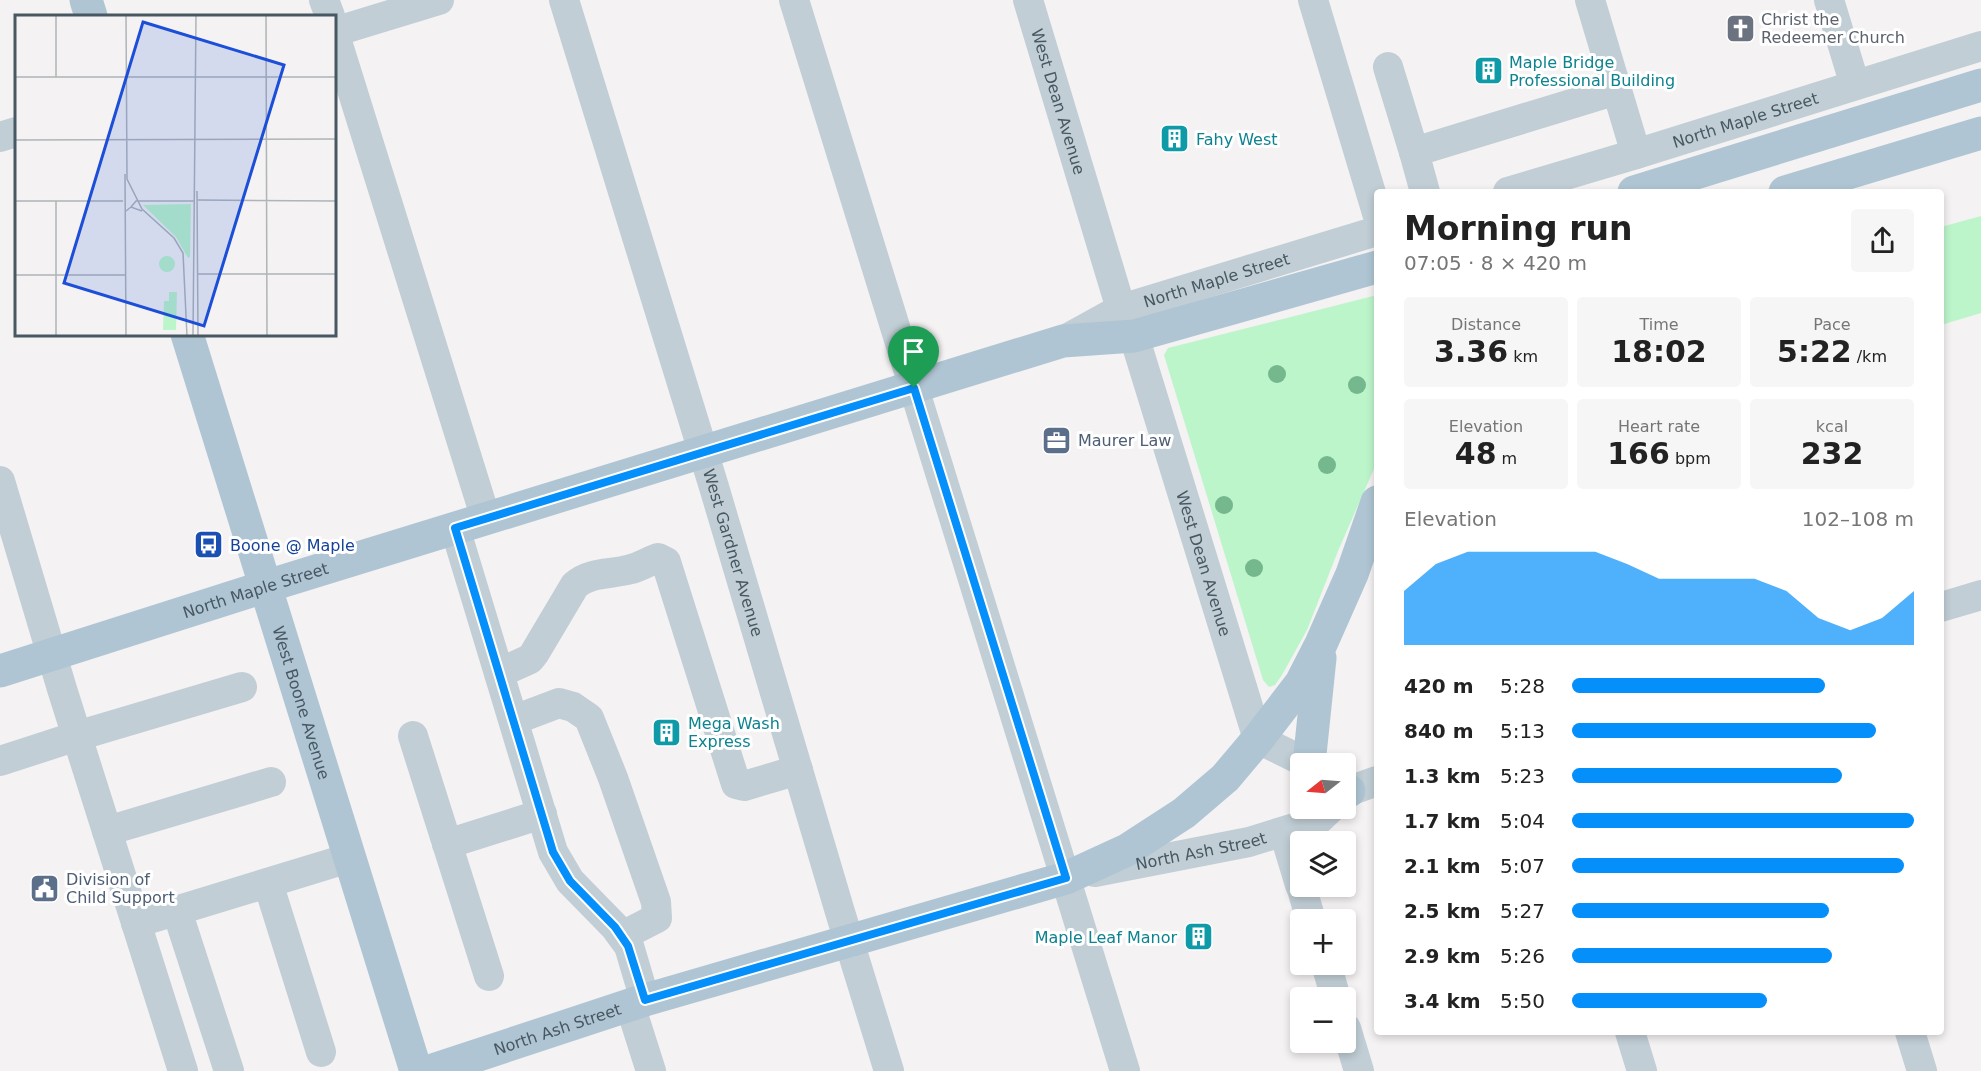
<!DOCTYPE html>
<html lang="en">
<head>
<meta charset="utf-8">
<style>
  :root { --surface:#fff; --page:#f6f6f6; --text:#222; --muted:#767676; --accent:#058ffb }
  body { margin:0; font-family:"DejaVu Sans",sans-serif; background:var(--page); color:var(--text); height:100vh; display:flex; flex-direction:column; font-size:22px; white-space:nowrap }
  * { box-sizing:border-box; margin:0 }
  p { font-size:20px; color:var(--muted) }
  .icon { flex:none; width:33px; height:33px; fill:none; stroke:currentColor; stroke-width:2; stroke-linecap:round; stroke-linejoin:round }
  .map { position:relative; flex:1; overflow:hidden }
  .sheet { position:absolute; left:1374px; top:189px; width:570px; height:846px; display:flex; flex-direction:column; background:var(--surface); border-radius:6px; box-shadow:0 3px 9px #0003 }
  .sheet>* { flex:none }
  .needle { width:39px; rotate:253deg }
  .tools { position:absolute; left:1290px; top:753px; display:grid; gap:12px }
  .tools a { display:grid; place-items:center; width:66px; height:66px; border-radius:6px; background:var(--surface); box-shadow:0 3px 9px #0003; font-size:30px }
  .pin { position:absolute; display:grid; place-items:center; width:51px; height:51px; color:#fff; margin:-62px -26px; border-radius:50% 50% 50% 0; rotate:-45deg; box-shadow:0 0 6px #0007 }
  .pin .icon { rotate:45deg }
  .round { display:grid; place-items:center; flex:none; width:63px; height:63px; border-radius:6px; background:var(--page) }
  .headline { display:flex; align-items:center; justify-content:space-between; height:102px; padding:0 30px }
  h1 { font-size:33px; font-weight:800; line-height:45px }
  .metrics { display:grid; grid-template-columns:repeat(3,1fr); gap:9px; height:102px; padding:6px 30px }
  .metrics div { display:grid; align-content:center; border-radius:6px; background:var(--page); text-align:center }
  .metrics b { font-size:30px; font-weight:800 }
  .metrics small { font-size:16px; font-weight:400 }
  .metrics p { font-size:16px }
  .chart { height:168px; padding:12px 30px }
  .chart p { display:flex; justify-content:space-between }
  .chart svg { width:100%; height:108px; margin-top:6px; fill:var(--accent); opacity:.7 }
  ul { padding:0 30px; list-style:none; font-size:20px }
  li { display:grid; grid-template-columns:96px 72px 1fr; align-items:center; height:45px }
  li i { height:15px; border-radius:8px; background:var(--accent) }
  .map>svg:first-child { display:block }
</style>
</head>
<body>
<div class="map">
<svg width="1981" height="1071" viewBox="0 0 1981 1071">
  <rect width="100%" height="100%" fill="#f4f2f2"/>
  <g fill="#bdf5cb">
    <path d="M1981 216V313L1941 325V227Z"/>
    <path d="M1377 295V462L1338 551 1307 630 1282 675 1275 685 1269 687 1263 680 1164 355 1168 348Z"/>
  </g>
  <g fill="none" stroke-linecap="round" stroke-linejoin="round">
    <g stroke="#c1ced5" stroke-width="30">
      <path d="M324 0 330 16"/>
      <path id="s1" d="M564 0 714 487 840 912 889 1071"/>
      <path d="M794 0 1125 1071"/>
      <path id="s2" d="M1028 0 1121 309"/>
      <path d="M1313 0 1377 213"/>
      <path d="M1590 0 1636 154"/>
      <path d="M1829 0 1855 85"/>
      <path d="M334 32 486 519"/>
      <path d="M334 32 439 0"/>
      <path d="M1388 67 1414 152"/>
      <path d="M0 137 16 132"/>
      <path d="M1425 192 1414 152 1617 90"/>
      <path id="s3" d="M1508 192 1636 154 1981 46"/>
      <path id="s4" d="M1134 336 1258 739 1309 764"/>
      <path id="s5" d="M1063 341 1121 309 1377 231"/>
      <path d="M0 481 62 689 183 1071"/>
      <path d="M455 528 553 852 570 881 615 927 629 946 645 1000"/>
      <path d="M1941 607 1981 595"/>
      <path d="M499 673 530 659 534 654 575 585C592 571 611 575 631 569 640 567 649 561 658 558L666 562 736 784 744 786 798 770"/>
      <path d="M514 720 559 703 573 707 589 718 613 778 656 902 657 918 622 936"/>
      <path d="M413 736 489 976"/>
      <path d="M0 761 77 736 242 687"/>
      <path d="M1346 794 1349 791 1377 781"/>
      <path d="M107 831 271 782"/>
      <path d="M1284 832 1300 885"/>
      <path d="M447 844 542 814"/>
      <path id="s6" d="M1095 872 1249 842 1317 821 1331 808"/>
      <path d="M268 883 321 1052"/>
      <path d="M1301 886 1311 920"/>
      <path d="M177 911 229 1071"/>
      <path d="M136 923 349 858"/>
      <path d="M1326 964 1336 998"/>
      <path d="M630 1005 651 1071"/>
      <path d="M1346 1028 1359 1071"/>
      <path d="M1630 1032 1642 1071"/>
      <path d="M1910 1032 1922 1071"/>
    </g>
    <g stroke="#afc5d3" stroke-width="33">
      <path d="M86 0 91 16"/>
      <path d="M1634 192 1981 85"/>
      <path d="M1785 192 1981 133"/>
      <path id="s7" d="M187 334 416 1071"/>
      <path id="s8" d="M0 671 264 587 1063 341 1134 336 1377 267"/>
      <path d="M1309 764 1320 658"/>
      <path d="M1346 790 1349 791"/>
      <path id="s9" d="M430 1071 645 1000 1066 878 1127 850 1184 813 1225 778 1258 739 1301 683 1321 644 1352 574 1377 502"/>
    </g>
  </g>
  <g fill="#75b88d">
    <circle cx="1277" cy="374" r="9"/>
    <circle cx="1357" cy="385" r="9"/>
    <circle cx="1327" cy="465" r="9"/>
    <circle cx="1224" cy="505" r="9"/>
    <circle cx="1254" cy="568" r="9"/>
  </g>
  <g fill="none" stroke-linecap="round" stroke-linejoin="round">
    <defs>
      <path id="route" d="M914 388 1066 878 645 1000 628 946 615 927 570 881 553 852 455 528Z"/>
    </defs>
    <use href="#route" stroke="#fff" stroke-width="12"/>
    <use href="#route" stroke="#058ffb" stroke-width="8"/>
  </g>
  <defs>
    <symbol id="church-square" viewBox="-11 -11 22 22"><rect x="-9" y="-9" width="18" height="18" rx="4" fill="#6b7280" stroke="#fff"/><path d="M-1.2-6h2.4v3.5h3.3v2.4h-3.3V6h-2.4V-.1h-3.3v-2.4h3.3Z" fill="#fff"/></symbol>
    <symbol id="building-square" viewBox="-11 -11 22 22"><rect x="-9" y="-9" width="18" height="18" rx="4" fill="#0f9aa8" stroke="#fff"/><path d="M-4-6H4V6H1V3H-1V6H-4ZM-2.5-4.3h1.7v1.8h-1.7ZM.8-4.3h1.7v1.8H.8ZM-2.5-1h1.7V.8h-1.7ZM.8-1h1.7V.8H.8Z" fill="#fff"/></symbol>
    <symbol id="office-square" viewBox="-11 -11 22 22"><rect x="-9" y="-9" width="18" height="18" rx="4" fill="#5c6f8a" stroke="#fff"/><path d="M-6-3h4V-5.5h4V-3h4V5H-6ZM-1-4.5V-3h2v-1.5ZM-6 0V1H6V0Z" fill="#fff"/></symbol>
    <symbol id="bus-square" viewBox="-11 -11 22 22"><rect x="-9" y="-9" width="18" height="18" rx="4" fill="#1a4fb4" stroke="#fff"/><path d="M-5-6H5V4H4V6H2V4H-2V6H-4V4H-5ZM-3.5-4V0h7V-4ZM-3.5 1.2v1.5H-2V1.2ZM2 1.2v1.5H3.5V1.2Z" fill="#fff"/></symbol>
    <symbol id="civic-square" viewBox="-11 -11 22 22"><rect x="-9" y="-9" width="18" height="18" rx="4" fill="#5c6f8a" stroke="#fff"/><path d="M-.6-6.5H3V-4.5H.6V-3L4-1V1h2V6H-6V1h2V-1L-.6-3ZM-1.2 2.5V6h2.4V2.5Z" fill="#fff"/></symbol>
  </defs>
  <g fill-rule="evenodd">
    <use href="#church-square" x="1724" y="12" width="33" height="33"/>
    <use href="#building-square" x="1472" y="54" width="33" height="33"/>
    <use href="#building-square" x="1158" y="122" width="33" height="33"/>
    <use href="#office-square" x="1040" y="424" width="33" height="33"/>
    <use href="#bus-square" x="192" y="528" width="33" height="33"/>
    <use href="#building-square" x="650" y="716" width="33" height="33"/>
    <use href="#civic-square" x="28" y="872" width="33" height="33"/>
    <use href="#building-square" x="1182" y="920" width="33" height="33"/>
  </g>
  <g text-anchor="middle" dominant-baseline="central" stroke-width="6" stroke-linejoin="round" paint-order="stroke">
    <g font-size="16" fill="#5b616d" stroke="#fff" text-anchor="start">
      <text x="1761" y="19">Christ the<tspan x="1761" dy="18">Redeemer Church</tspan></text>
    </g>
    <g font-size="16" fill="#0d838f" stroke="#fff" text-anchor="start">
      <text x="1509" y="62">Maple Bridge<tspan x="1509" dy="18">Professional Building</tspan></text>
      <text x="1196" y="139">Fahy West</text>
      <text x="688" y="723">Mega Wash<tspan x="688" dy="18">Express</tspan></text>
      <text x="1177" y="937" text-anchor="end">Maple Leaf Manor</text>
    </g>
    <g font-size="16" fill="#475862" stroke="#fff">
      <text stroke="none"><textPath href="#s2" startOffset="106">West Dean Avenue</textPath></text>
      <text stroke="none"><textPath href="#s3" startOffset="248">North Maple Street</textPath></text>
      <text stroke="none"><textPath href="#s5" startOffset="166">North Maple Street</textPath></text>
      <text stroke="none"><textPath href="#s1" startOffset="578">West Gardner Avenue</textPath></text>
      <text stroke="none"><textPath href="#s4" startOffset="238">West Dean Avenue</textPath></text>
      <text stroke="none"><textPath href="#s8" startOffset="268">North Maple Street</textPath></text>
      <text stroke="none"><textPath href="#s7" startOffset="386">West Boone Avenue</textPath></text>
      <text stroke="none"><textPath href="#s6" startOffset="108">North Ash Street</textPath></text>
      <text stroke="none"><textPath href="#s9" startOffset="134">North Ash Street</textPath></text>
    </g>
    <g font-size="16" fill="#4e5e75" stroke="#fff" text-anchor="start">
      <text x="1078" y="440">Maurer Law</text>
      <text x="66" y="879">Division of<tspan x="66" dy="18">Child Support</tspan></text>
    </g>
    <g font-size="16" fill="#164399" stroke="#fff" text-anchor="start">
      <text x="230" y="545">Boone @ Maple</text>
    </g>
  </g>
  <g transform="translate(15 15)">
    <rect width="321" height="321" fill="#f4f2f2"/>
    <path d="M176 189 175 242 173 243 161 222 128 190ZM144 249a8 8 0 1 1 16 0a8 8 0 1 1-16 0ZM154 277H162L161 315H148L149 286H154Z" fill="#bdf5cb"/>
    <path fill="none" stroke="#afb4b8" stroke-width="1.5" d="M41 0V62M111 0 112 164 127 194 159 223 168 238 172 321M251 0 252 321M0 62H321M0 125 321 124M110 159 111 321M182 176 183 321M183 185 321 186M0 186H108M116 192 121 186H179M111 196 116 192 127 196M183 259H321M0 260H111M41 321V186M178 321 181 0"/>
    <path fill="#1d4ed8" fill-opacity="0.15" stroke="#1d4ed8" stroke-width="3" d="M128 7 269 50 189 311 49 268Z"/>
    <rect width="321" height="321" fill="none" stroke="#475862" stroke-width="3"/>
  </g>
</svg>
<div class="tools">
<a><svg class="needle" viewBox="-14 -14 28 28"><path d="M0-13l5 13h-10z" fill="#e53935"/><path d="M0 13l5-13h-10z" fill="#767676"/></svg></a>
<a><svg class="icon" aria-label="layers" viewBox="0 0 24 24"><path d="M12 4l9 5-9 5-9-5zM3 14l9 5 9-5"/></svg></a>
<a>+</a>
<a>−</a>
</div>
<div class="pin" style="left:914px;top:388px;background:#1e9e55"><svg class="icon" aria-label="arrive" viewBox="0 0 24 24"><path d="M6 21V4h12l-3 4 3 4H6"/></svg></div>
<section class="sheet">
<div class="headline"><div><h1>Morning run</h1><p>07:05 · 8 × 420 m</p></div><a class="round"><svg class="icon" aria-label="share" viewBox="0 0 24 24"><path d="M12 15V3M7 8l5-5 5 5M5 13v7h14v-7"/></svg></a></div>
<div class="metrics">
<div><p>Distance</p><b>3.36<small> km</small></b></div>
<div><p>Time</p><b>18:02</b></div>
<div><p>Pace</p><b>5:22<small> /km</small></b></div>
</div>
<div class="metrics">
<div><p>Elevation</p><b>48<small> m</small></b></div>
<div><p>Heart rate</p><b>166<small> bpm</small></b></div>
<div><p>kcal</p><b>232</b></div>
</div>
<div class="chart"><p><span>Elevation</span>102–108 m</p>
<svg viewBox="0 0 160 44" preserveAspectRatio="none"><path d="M0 44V22L10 11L20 6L30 6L40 6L50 6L60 6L70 11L80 17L90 17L100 17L110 17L120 22L130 33L140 38L150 33L160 22V44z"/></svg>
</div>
<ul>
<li><b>420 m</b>5:28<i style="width:74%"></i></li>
<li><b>840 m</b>5:13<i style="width:89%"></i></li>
<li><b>1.3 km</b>5:23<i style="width:79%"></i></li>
<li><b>1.7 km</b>5:04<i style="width:100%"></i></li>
<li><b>2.1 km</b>5:07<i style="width:97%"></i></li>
<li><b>2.5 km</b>5:27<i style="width:75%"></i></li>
<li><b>2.9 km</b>5:26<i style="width:76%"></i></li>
<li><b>3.4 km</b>5:50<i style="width:57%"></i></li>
</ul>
</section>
</div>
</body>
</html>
